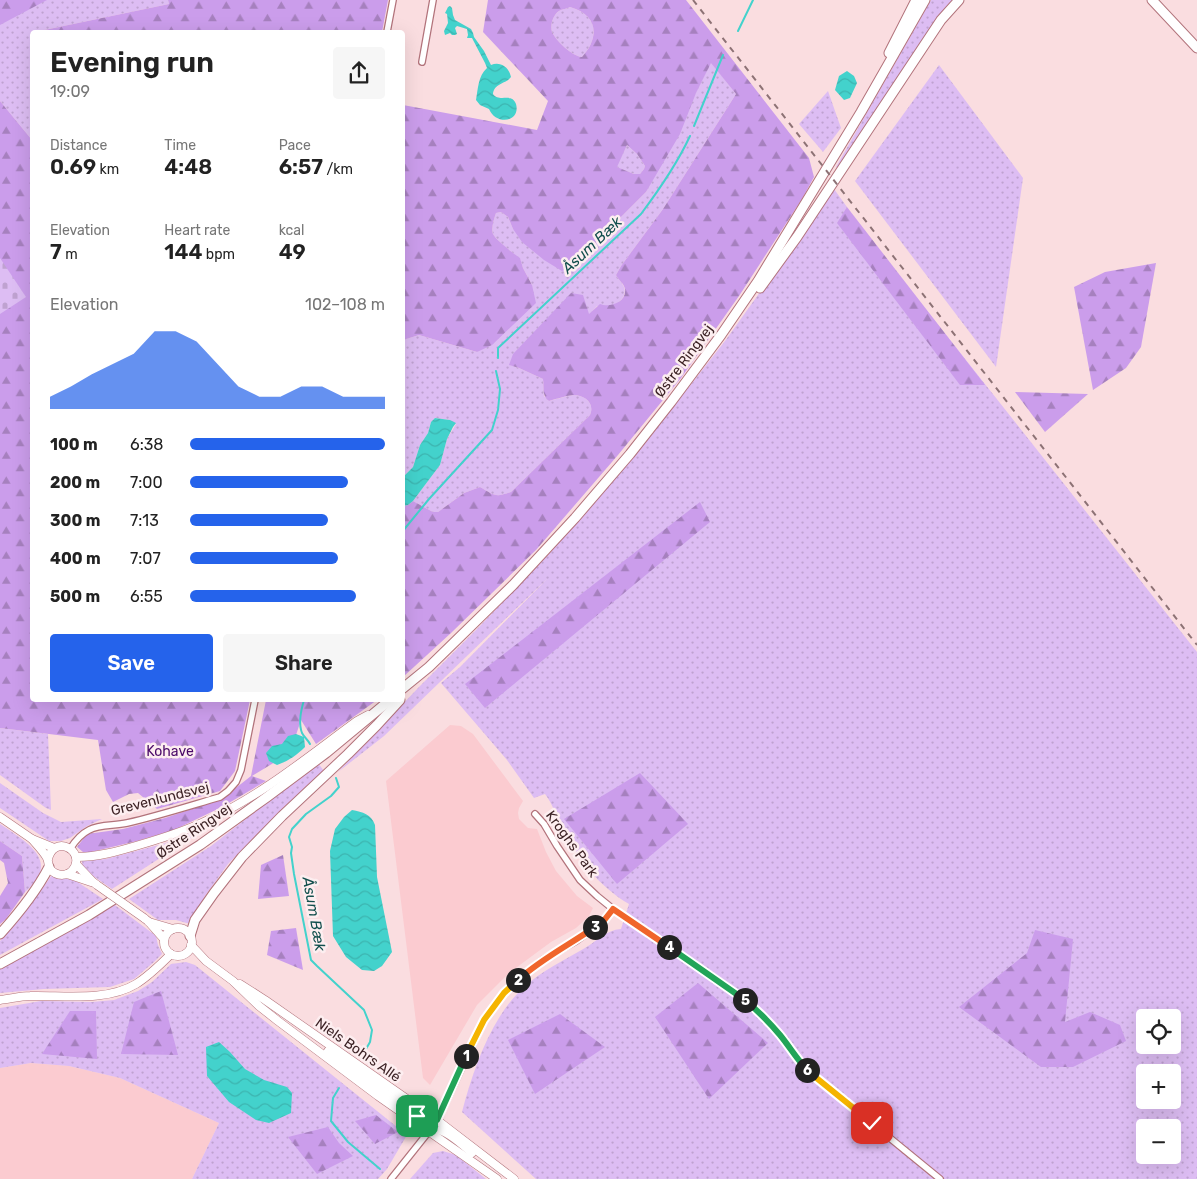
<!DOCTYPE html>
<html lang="en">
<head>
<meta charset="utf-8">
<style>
  :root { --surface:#fff; --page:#f6f6f6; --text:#222; --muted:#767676; --accent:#2563eb }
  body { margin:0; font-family:Rubik,sans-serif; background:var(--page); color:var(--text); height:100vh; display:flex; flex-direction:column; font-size:19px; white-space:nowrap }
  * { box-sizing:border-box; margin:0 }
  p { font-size:16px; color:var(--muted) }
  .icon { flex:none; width:28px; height:28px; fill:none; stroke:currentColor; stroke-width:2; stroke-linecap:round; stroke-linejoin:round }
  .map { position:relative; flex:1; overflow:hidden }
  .drawer { position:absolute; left:30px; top:30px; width:375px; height:672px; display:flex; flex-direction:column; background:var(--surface); border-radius:5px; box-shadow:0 5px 20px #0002 }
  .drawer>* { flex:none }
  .fabs { position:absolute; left:1136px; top:1009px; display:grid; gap:10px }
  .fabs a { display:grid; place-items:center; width:45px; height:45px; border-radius:5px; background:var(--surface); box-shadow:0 5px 20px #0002; font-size:25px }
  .pin { position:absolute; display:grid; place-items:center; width:42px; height:42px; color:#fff; margin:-21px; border-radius:10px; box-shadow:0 2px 8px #0006 }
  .km { position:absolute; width:25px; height:25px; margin:-12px; border-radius:50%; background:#222; color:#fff; font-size:14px; line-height:25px; text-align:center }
  .round { display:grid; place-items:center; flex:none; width:52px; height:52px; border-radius:5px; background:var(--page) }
  .summary { display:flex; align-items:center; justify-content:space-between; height:85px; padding:0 20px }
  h1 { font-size:28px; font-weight:600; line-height:38px }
  .metrics { display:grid; grid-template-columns:repeat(3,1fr); gap:8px; height:85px; padding:5px 20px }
  .metrics div { display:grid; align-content:center }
  .metrics b { font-size:21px; font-weight:600 }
  .metrics small { font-size:14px; font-weight:400 }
  .metrics p { font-size:14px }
  .chart { height:140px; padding:10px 20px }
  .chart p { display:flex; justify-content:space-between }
  .chart svg { width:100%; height:90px; margin-top:5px; fill:var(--accent); opacity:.7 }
  .action { display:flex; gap:10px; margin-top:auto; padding:10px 20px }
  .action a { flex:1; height:58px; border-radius:5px; background:var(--accent); color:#fff; font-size:20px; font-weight:600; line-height:58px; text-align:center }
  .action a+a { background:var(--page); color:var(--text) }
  ul { padding:0 20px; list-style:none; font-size:16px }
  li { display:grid; grid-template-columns:80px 60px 1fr; align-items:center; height:38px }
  li i { height:12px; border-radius:6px; background:var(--accent) }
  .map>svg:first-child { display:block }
</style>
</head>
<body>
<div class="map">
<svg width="1197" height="1179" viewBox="0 0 1197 1179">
  <defs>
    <pattern id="grass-dots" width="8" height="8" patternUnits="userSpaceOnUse" patternTransform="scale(1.25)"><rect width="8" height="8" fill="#ddbdf3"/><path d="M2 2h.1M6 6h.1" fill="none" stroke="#bfa2d0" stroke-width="1.8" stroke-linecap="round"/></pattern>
    <pattern id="forest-firs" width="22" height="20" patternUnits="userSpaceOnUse" patternTransform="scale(1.25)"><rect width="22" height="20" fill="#cb9deb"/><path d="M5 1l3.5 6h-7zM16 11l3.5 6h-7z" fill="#a680be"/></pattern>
    <pattern id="cemetery-stones" width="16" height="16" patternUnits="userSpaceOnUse" patternTransform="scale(1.25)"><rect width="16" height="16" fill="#ddbdf3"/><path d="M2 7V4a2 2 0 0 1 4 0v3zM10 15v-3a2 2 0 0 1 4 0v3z" fill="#bfa2d0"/></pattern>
    <pattern id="water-waves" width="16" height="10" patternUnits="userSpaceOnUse" patternTransform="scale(1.25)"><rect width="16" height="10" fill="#43d2cc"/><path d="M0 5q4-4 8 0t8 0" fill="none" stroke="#3cb4af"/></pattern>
  </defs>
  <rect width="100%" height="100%" fill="#fadde0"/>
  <g fill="#fbcbd0">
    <path d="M450 725 461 726 473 734 523 801 519 808 518 813 519 819 528 828 537 829 546 852 556 871 577 896 593 908 589 916 576 928 551 942 509 973 477 1005 430 1085 423 1078 386 781Z"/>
    <path d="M31 1063 69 1066 120 1078 219 1123 192 1179H0V1068Z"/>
  </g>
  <g fill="url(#grass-dots)" fill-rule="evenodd">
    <path d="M0 0H168L169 4 30 33 32 37V140L0 101Z"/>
    <path d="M931 0H955L839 169 836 167Z"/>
    <path d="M570 7C598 15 600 37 582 57 572 56 556 41 552 32 550 25 553 15 559 11 562 9 567 9 570 7Z"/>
    <path d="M711 62 736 94 663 209 621 266 616 275C618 279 621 281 623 285 628 293 622 302 613 305 609 306 602 306 597 306L589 315 510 365 519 368 543 379 544 396 549 401C557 399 566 396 573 395 585 395 595 403 590 415L511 492C495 498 494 495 480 487L464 493 438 512H433L413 501 440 465 447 439 456 424 450 420 435 418 431 422 428 433 420 445 413 467 403 477V340L419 335 477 352 532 285 523 268 520 259C514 254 496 240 493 234 491 228 494 219 496 213L501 212 508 217 513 229 570 267 587 251 646 192Z"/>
    <path d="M939 65 1023 178 996 367 855 181Z"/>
    <path d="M828 91 841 128 823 152 799 124Z"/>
    <path d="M627 145 637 154 645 166 644 169 640 174H634L616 167Z"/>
    <path d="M834 189 847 207 846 209 848 211 1197 652V1179H536L462 1112C473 1070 491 1017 524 987 542 971 564 960 585 948 597 941 606 930 621 929L629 904C600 887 577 859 562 829 556 817 553 804 545 794L534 798 507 760 441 683 460 667 548 578 384 736 338 772 419 687 478 628 549 554 641 448 725 341ZM1145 1018H1172V1045H1145ZM1145 1072H1172V1100H1145ZM1145 1128H1172V1155H1145Z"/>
    <path d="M0 728 48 734 51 810 46 808 0 775Z"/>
    <path d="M318 763 324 771 285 806 228 864 205 896 190 924 176 920H158L129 899 211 846Z"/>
    <path d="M0 783 43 813 61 822 102 819 87 826 70 838 61 841H49L0 808Z"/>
    <path d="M244 804 112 889 83 869 82 861 106 859 166 843 197 828Z"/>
    <path d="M0 824C25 841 63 861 25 892L22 856 0 841Z"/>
    <path d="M52 875 76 881 103 899 0 955V941L26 911Z"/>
    <path d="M115 905 156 936 158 945 162 954 154 962 134 979 110 987 44 989 0 993V967Z"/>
    <path d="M186 962 195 965 407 1135 387 1169 378 1179H192L219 1123 120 1078 69 1066 31 1063 0 1068V1008L41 1001 92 1002 114 1000 138 991 152 982 171 964Z"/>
    <path d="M443 1151 456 1155 486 1179H410L433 1153Z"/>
  </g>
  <g fill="url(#forest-firs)" fill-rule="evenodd">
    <path d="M0 0H47L0 25Z"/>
    <path d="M168 0H388L382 32H32V37L30 33 169 4Z"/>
    <path d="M488 0H686L809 158 814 177 802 199 739 296 681 378 618 455 536 550 451 633 403 677 402 506 408 505 413 501 433 512H438L464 493 480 487C494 495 495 498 511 492L590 415C595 403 585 395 573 395 565 396 556 399 549 401 542 397 544 387 543 379L519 368 509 365 513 354 571 293 583 295 589 314 600 304C610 308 627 302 625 289 624 283 618 280 616 275L621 266 663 209 736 94 711 63 696 93 680 134 646 192 587 251 569 267 562 271 544 260 522 242 513 229 508 217 501 212 496 213C494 219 491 228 493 234 496 240 514 254 520 258L523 268 532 285 536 303 492 345 477 352 419 335 403 340V105L537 130 548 101 483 32ZM570 7C598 15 600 37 582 57 572 56 556 41 552 32 550 25 553 15 559 11 562 9 567 9 570 7ZM627 145 637 154 645 166 644 169 640 174H634L617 167Z"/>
    <path d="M0 101 32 140V700H250L235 771 220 791 157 809 138 793 129 794 113 802 106 790 98 740 0 728Z"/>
    <path d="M847 207 985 385H960L837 223Z"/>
    <path d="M1156 263 1141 347 1126 368 1093 390 1074 287 1105 272Z"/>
    <path d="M1015 392 1088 394 1045 432Z"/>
    <path d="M700 502 710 522 485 708 465 684Z"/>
    <path d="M266 700H377L316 744 301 720 290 753 252 776 266 781 222 807 174 830 137 841 91 852H83L77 847 87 834 123 829 165 818 219 800 232 791 251 776Z"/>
    <path d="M640 773 688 824 617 884 564 819Z"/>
    <path d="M0 841 22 856 25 892 6 919 0 924V896L8 883 4 863 0 860Z"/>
    <path d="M283 855 289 896 258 899 261 865Z"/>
    <path d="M296 928 303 970 267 955 271 931Z"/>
    <path d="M1035 930 1073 939 1065 1022 1090 1012 1120 1025 1126 1041 1073 1067H1041L959 1007 1027 953Z"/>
    <path d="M698 983 768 1043 709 1099 655 1017Z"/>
    <path d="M161 991 178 1055 121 1054 134 1002Z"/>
    <path d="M70 1011H96L97 1059 42 1054Z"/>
    <path d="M560 1014 605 1047 535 1094 508 1040Z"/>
    <path d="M376 1115 398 1132 375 1144 355 1121Z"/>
    <path d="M328 1127 339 1143 353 1156 317 1174 288 1137Z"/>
  </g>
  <path fill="url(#cemetery-stones)" d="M0 258 26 297 0 314Z"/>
  <g fill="url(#water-waves)">
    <path d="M450 6 452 8 453 15 455 20 471 29 473 33 474 37 484 51 491 65C500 61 509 67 511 77 506 84 494 83 493 94 499 103 512 92 516 104 521 122 496 126 489 109L480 105 476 100C478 89 478 76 487 68L485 63 472 38H467L468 35 467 29 457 26 455 28 457 34 455 35H452L450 33 445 35 444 31 448 23 447 14 445 13 448 7Z"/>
    <path d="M847 71 854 76 857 83 850 98 844 100 835 90 839 76Z"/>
    <path d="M435 418 450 420 456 423 453 427 447 439 440 465 413 501 408 505 403 506V477L413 467 420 445 428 433 431 422Z"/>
    <path d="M296 734 304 737 305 747C296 756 288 761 277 765L269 761 266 753 272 746 282 744 288 736Z"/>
    <path d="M352 810C363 812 371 814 375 825L377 877 392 952 382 966 374 971 362 970 346 957 333 936 330 851 335 829 344 817Z"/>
    <path d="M219 1042 230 1052 245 1069 264 1080 287 1087 292 1093 291 1113 269 1123 256 1120 229 1102 207 1076 206 1047Z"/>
  </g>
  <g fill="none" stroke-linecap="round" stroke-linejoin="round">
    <g stroke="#43d2cc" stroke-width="2">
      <path d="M738 31 753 0"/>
      <path d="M694 126 723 55"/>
      <path d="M498 358V348L641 214C659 190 677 164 690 136"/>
      <path d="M402 532 429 499 492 430 498 410 500 389 496 371"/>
      <path d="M304 700C301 710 298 723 302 733 304 737 308 740 310 744"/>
      <path d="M336 778 339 787 331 796 306 814 292 829 289 837 292 847 291 853 294 874 311 960 317 966 364 1010 372 1030 370 1042 366 1049"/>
      <path d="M339 1088 333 1098 331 1121 348 1142 380 1169"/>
    </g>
    <defs>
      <g id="minor">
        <path d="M387 32 393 0"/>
        <path d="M422 62 433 0"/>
        <path d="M535 814 544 824 557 846 580 880 597 896 613 909 713 977 744 999 762 1015 780 1035 798 1060 814 1076 940 1179"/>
        <path d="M70 849C75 841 81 834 89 830 100 824 114 826 127 823 158 816 189 806 220 797L228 791 236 782 241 770 255 700"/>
        <path d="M436 1123 484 1020 504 993 527 972 544 959 576 941 601 923 613 909"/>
        <path d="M391 1179 430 1130"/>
      </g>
      <g id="tertiary">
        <path d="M0 817 32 839 54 848"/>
        <path d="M32 839C37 845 44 852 47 858 49 862 48 866 50 869 57 877 69 877 74 868 85 850 54 834 48 859"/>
        <path d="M76 857C98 857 119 851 139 845 163 838 186 831 208 820 262 795 309 756 357 721L368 715"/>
        <path d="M76 864 93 882 97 885"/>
        <path d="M67 874 91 882"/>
        <path d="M144 918 149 922 164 939"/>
        <path d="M149 922 173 929"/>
        <circle cx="178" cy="942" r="14"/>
        <path d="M191 945 206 961 233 981 259 1006 278 1021 378 1096 497 1179"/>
        <path d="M240 984 265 1000 437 1120 514 1179"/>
        <path d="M0 1000C10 999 20 996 30 996 63 995 106 1002 136 984 149 976 160 965 171 954"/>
        <path d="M328 1051 423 1120 433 1123 437 1120"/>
        <path d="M429 1132C431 1132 436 1130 437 1130 447 1130 465 1147 472 1153"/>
      </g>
      <g id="secondary">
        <path d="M1152 0 1197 48"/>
        <path d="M889 53 916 0"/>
        <path d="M760 288 797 237 941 20 959 0"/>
        <path d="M402 689 429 667 513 585 575 518 630 454 671 402 721 335 758 281 861 112 925 0"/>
        <path d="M0 934C19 913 36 892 49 867"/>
        <path d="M190 936 195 920 214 893 242 857 282 816 348 754 377 725 400 700"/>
        <path d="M0 964 89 915 200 845 267 797 326 753 390 700"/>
      </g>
    </defs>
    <use href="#minor" stroke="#b2737b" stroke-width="8"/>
    <use href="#tertiary" stroke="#b2737b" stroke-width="9"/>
    <use href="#secondary" stroke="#b2737b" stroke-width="11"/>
    <use href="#minor" stroke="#fff" stroke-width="5.5"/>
    <use href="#tertiary" stroke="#fff" stroke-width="8"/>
    <use href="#secondary" stroke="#fff" stroke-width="9"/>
    <path stroke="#8d7275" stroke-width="2" stroke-dasharray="6 6" stroke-linecap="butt" d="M693 0 1197 645"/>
    <defs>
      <path id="tertiary-bridge" d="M97 885 144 918"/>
    </defs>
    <use href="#tertiary-bridge" stroke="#b2737b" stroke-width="9" stroke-linecap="butt"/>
    <use href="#tertiary-bridge" stroke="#fff" stroke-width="8"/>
  </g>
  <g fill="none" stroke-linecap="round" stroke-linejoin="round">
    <defs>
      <path id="split-1" d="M417 1116C424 1121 429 1125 437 1120L466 1056"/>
      <path id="split-2" d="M466 1056 484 1020 504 993 518 980"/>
      <path id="split-3" d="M518 980C541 959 569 945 595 927"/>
      <path id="split-4" d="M595 927 602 923 613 909 669 947"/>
      <path id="split-5" d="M669 947 745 1000"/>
      <path id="split-6" d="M745 1000C758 1011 769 1022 780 1035 789 1046 797 1059 807 1070"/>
      <path id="split-7" d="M807 1070 814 1076 872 1123"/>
    </defs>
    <use href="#split-1" stroke="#fff" stroke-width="10"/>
    <use href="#split-2" stroke="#fff" stroke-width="10"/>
    <use href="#split-3" stroke="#fff" stroke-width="10"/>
    <use href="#split-4" stroke="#fff" stroke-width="10"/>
    <use href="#split-5" stroke="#fff" stroke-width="10"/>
    <use href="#split-6" stroke="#fff" stroke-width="10"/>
    <use href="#split-7" stroke="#fff" stroke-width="10"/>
    <use href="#split-1" stroke="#22a559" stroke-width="6"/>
    <use href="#split-2" stroke="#f5b400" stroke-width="6"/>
    <use href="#split-3" stroke="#f0652b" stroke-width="6"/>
    <use href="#split-4" stroke="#f0652b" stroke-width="6"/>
    <use href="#split-5" stroke="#22a559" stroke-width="6"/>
    <use href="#split-6" stroke="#22a559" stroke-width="6"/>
    <use href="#split-7" stroke="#f5b400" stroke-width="6"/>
  </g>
  <g text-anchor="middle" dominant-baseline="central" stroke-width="5" stroke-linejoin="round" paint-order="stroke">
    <g font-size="14" fill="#3d2326" stroke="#fdeef0">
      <text transform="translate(684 361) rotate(-53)">Østre Ringvej</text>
      <text transform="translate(160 799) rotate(-14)">Grevenlundsvej</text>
      <text transform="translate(194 831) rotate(-34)">Østre Ringvej</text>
      <text transform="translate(572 844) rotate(54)">Kroghs Park</text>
      <text transform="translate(358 1050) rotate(35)">Niels Bohrs Allé</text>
    </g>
    <g font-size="14" fill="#4a0968" stroke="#fdeef0">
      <text x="170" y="751">Kohave</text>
    </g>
    <g font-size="15" font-style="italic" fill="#124f4d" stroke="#fdeef0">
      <text transform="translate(592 245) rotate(-43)">Åsum Bæk</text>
      <text transform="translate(314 914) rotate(80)">Åsum Bæk</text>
    </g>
  </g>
</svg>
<div class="fabs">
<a><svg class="icon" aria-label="locate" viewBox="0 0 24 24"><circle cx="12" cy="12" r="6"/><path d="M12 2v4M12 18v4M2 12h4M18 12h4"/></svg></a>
<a>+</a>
<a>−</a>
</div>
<div class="pin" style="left:417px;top:1116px;background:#1e9e55"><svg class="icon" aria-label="arrive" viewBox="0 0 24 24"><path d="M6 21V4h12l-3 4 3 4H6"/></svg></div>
<div class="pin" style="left:872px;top:1123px;background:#d93025"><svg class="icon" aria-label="check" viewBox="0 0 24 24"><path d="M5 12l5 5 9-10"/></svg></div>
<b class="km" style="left:466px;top:1056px">1</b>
<b class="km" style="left:518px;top:980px">2</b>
<b class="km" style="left:595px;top:927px">3</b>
<b class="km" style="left:669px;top:947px">4</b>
<b class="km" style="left:745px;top:1000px">5</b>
<b class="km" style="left:807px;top:1070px">6</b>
<section class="drawer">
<div class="summary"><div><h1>Evening run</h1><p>19:09</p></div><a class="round"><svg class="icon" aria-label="share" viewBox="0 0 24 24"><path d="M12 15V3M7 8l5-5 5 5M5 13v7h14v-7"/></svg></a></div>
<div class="metrics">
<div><p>Distance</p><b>0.69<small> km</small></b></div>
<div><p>Time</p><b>4:48</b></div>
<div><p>Pace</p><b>6:57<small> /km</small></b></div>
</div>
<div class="metrics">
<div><p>Elevation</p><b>7<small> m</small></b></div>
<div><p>Heart rate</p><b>144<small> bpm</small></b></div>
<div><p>kcal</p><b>49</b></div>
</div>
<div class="chart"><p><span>Elevation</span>102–108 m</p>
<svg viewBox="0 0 160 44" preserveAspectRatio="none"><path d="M0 44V38L10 33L20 27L30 22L40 17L50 6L60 6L70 11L80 22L90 33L100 38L110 38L120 33L130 33L140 38L150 38L160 38V44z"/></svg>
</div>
<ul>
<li><b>100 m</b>6:38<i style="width:100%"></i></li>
<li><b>200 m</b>7:00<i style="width:81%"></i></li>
<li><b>300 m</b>7:13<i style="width:71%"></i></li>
<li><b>400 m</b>7:07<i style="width:76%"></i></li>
<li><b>500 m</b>6:55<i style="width:85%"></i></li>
</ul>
<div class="action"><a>Save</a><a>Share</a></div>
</section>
</div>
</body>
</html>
